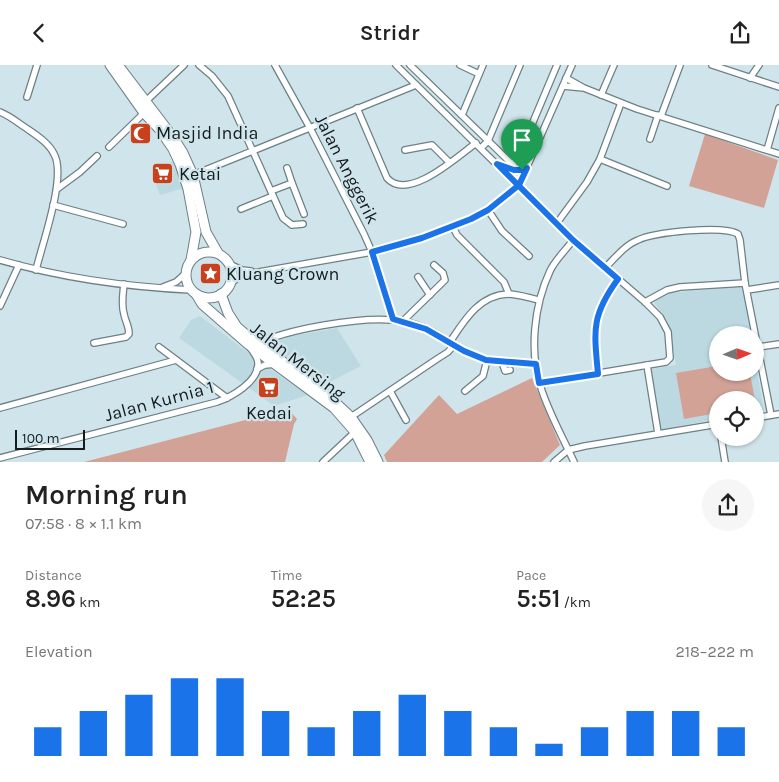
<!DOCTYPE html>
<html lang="en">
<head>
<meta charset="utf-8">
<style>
  :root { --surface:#fff; --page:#f6f6f6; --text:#222; --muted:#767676; --accent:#1a73e8 }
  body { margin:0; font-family:Karla,sans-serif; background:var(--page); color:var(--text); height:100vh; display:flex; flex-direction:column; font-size:19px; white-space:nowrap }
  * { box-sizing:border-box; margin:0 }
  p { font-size:16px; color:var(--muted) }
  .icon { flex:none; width:28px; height:28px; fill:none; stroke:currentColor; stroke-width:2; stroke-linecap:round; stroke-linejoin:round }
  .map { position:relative; height:397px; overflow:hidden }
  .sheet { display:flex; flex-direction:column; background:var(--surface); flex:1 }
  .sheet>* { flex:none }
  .needle { width:32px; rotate:88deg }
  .tools { position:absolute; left:709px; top:261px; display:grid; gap:10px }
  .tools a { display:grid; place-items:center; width:55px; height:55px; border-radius:50%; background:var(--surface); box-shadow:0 1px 4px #0004; font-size:25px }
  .scale { position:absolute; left:15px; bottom:12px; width:70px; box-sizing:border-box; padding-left:5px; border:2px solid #151c1e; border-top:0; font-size:14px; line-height:18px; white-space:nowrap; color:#151c1e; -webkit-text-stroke:4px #d0e5eb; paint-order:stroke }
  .pin { position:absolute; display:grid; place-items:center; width:42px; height:42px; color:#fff; margin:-51px -21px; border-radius:50% 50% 50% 0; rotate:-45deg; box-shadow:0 0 5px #0007 }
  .pin .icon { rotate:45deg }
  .round { display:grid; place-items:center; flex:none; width:52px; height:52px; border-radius:26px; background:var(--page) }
  .summary { display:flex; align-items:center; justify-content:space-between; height:85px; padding:0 25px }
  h1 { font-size:28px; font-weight:600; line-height:38px }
  .metrics { display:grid; grid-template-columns:repeat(3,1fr); gap:8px; height:85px; padding:5px 25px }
  .metrics div { display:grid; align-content:center }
  .metrics b { font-size:25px; font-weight:600 }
  .metrics small { font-size:14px; font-weight:400 }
  .metrics p { font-size:14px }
  .chart { height:140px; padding:10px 25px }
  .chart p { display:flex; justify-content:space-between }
  .chart svg { width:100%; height:90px; margin-top:5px; stroke:var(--accent); stroke-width:6 }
  header { display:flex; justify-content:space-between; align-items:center; height:65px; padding:0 25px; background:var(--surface); font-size:22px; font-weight:600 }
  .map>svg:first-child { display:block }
</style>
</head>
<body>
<header><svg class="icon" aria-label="back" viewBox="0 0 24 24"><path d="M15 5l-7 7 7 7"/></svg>Stridr<svg class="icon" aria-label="share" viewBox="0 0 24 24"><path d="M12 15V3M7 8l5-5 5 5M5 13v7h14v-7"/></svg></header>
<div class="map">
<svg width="779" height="397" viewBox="0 0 779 397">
  <rect width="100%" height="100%" fill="#d0e5eb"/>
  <g fill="#bcd9e2">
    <path d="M174 95 185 123 160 130 152 109Z"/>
    <path d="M742 221 751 270H718V308H755V295L764 346 755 348V335H718L717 354 658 365 646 305 676 300 668 257 654 237 668 228Z"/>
    <path d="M200 251 267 302 308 330 274 341 179 273 191 255Z"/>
    <path d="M337 263 361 301 324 320 271 280V278L292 271Z"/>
  </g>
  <g fill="#d2a296">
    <path d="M705 69 778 95 764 143 689 121Z"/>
    <path d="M717 301 718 308H750L756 341H755V335H718L717 348 684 354 676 308Z"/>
    <path d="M532 313 560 380 542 397H387L384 390 439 330 457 349Z"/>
    <path d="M288 344 297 354 294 359 285 397H84Z"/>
  </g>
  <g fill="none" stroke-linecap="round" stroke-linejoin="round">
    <defs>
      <g id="minor">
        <path d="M199 0 212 11 228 31 283 153 292 160 303 159"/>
        <path d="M275 0 310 63 364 169 372 187 393 255"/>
        <path d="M396 0 573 175 645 237 660 252 668 267 670 293 666 297 539 318"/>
        <path d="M410 0 510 97 514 98 517 95 557 0"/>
        <path d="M460 0 479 9"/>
        <path d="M712 0 779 22"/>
        <path d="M566 13 582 22"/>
        <path d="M750 13 759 0"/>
        <path d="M563 21 584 23 637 44 779 89"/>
        <path d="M601 30 614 0"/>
        <path d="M27 32 37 0"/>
        <path d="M146 36 184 0"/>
        <path d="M357 43 387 113C408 137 457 92 476 78"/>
        <path d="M0 47C10 51 17 57 26 63 36 70 49 78 54 89 67 111 42 179 36 205"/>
        <path d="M462 50 483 0"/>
        <path d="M661 51 680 0"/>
        <path d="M650 74 658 50"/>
        <path d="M109 82 144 48"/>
        <path d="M481 83 488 76 520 0"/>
        <path d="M405 85 432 80 449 97"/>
        <path d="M767 85 779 43"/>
        <path d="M600 94 667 121"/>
        <path d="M499 100 514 105 527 103"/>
        <path d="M287 103 292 118"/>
        <path d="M193 110 416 20"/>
        <path d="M57 124 80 107 97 91"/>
        <path d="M271 126 292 118 304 149"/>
        <path d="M53 140 123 159"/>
        <path d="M241 144 273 131"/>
        <path d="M488 145 502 166 529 191"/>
        <path d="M557 158 587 117 600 94 621 38"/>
        <path d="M453 162 457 170 504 217 509 229"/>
        <path d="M573 175C566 185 555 195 550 206 534 240 529 287 541 323 549 348 563 373 574 397"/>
        <path d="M0 195C62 213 127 222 192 225"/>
        <path d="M229 199 242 205 251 206"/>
        <path d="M605 203C615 193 625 180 638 175 654 167 724 160 738 169L740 175 745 218 771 350"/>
        <path d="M418 212 430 230"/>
        <path d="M229 220 241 210 372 187 421 173 453 162 488 145 519 120 572 0"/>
        <path d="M163 222 176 217 185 209"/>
        <path d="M747 225 779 220"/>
        <path d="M645 237 667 225 680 222 745 218"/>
        <path d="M0 241 19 200"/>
        <path d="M403 256 445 215 443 208 434 200"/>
        <path d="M450 277C464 256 479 230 508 229 518 229 529 233 539 235"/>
        <path d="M94 278 126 272 129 269C129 260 125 256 124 249 121 239 123 229 124 219"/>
        <path d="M258 279C286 264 360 252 392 255 403 255 415 259 425 263 440 269 451 280 465 287 487 298 512 298 536 299"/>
        <path d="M159 282 227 333"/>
        <path d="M758 282 779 279"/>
        <path d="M502 297 505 306 510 305"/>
        <path d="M647 300 658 368"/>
        <path d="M257 304 265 300 276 299"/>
        <path d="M598 309C594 265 591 251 618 214"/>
        <path d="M390 326 406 355"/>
        <path d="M465 326 483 311 487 295"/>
        <path d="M0 343 176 295"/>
        <path d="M351 352 437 294 448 287 454 280"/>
        <path d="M755 353 779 349"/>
        <path d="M721 372 725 397"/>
        <path d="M0 393 217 337C231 332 259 317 258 298 258 293 254 288 251 284"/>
        <path d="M323 397 355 367"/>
        <path d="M554 397 568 385 585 381 718 359"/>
      </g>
      <g id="highway">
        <path d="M110 0 144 48 160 65 173 84 180 99 188 124 196 167 191 195"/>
        <path d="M118 0 173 72 183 88 193 110 206 167 218 188"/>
        <circle cx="209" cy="210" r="23"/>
        <path d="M196 229 202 239 249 280 334 343 355 367 370 397"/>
        <path d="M221 229 228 248 237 262 250 273 322 325 351 352 367 375 378 397"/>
      </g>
    </defs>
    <use href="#minor" stroke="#6d8086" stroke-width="8"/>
    <use href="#highway" stroke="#6d8086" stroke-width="11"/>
    <use href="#minor" stroke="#fff" stroke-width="5.5"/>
    <use href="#highway" stroke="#fff" stroke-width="9"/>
  </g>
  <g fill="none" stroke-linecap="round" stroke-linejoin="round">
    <defs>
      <path id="route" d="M522 105 527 103 519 120 488 145 471 154 422 173 372 187 393 254 426 264 464 286 486 295 536 299 539 318 598 309C594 265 591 251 618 214L573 175 497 99 514 105H522"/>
    </defs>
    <use href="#route" stroke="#fff" stroke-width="10"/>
    <use href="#route" stroke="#1a73e8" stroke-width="6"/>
  </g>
  <defs>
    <symbol id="mosque-square" viewBox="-11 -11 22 22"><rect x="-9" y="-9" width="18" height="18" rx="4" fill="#c9401c" stroke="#d0e5eb"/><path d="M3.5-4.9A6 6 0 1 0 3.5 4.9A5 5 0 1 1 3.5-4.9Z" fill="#fff"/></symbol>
    <symbol id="supermarket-square" viewBox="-11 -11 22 22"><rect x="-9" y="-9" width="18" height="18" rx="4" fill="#c9401c" stroke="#d0e5eb"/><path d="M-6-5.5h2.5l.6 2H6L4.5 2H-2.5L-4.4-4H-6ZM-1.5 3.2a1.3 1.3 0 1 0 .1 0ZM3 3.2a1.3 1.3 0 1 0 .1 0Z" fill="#fff"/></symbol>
    <symbol id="sight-square" viewBox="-11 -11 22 22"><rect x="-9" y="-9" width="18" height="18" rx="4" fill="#c9401c" stroke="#d0e5eb"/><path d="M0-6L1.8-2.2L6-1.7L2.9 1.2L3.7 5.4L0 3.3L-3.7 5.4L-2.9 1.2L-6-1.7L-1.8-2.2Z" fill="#fff"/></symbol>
  </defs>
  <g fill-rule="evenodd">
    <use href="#mosque-square" x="128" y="56" width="25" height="25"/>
    <use href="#supermarket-square" x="150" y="96" width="25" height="25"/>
    <use href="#sight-square" x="198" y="196" width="25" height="25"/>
    <use href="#supermarket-square" x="256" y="310" width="25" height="25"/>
  </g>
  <g text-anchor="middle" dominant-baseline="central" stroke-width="4.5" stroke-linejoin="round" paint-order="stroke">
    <g font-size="18" fill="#151c1e" stroke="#d0e5eb" text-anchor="start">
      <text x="156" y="68">Masjid India</text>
      <text x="179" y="109">Ketai</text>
      <text x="226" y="209">Kluang Crown</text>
      <text x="269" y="348" text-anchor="middle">Kedai</text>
    </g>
    <g font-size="18" fill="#151c1e" stroke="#d0e5eb">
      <text transform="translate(347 104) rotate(63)">Jalan Anggerik</text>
      <text transform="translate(298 296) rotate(38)">Jalan Mersing</text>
      <text transform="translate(159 336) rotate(-15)">Jalan Kurnia 1</text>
    </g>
  </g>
</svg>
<div class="tools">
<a><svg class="needle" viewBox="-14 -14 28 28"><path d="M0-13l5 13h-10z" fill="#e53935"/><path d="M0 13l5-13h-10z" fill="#767676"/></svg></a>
<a><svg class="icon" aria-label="locate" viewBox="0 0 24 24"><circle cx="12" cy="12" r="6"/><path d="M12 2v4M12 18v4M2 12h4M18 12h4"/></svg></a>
</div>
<div class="scale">100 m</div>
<div class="pin" style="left:522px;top:105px;background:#1e9e55"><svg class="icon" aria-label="arrive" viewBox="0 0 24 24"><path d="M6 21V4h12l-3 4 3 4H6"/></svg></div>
</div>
<section class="sheet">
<div class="summary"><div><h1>Morning run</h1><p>07:58 · 8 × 1.1 km</p></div><a class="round"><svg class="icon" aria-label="share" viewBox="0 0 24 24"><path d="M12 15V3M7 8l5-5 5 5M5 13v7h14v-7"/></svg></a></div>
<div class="metrics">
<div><p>Distance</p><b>8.96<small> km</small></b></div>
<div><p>Time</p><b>52:25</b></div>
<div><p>Pace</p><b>5:51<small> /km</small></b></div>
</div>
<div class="chart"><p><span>Elevation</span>218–222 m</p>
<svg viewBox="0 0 160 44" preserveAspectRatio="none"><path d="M5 44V30M15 44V22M25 44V14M35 44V6M45 44V6M55 44V22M65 44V30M75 44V22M85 44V14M95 44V22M105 44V30M115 44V38M125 44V30M135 44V22M145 44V22M155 44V30"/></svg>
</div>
</section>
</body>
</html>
